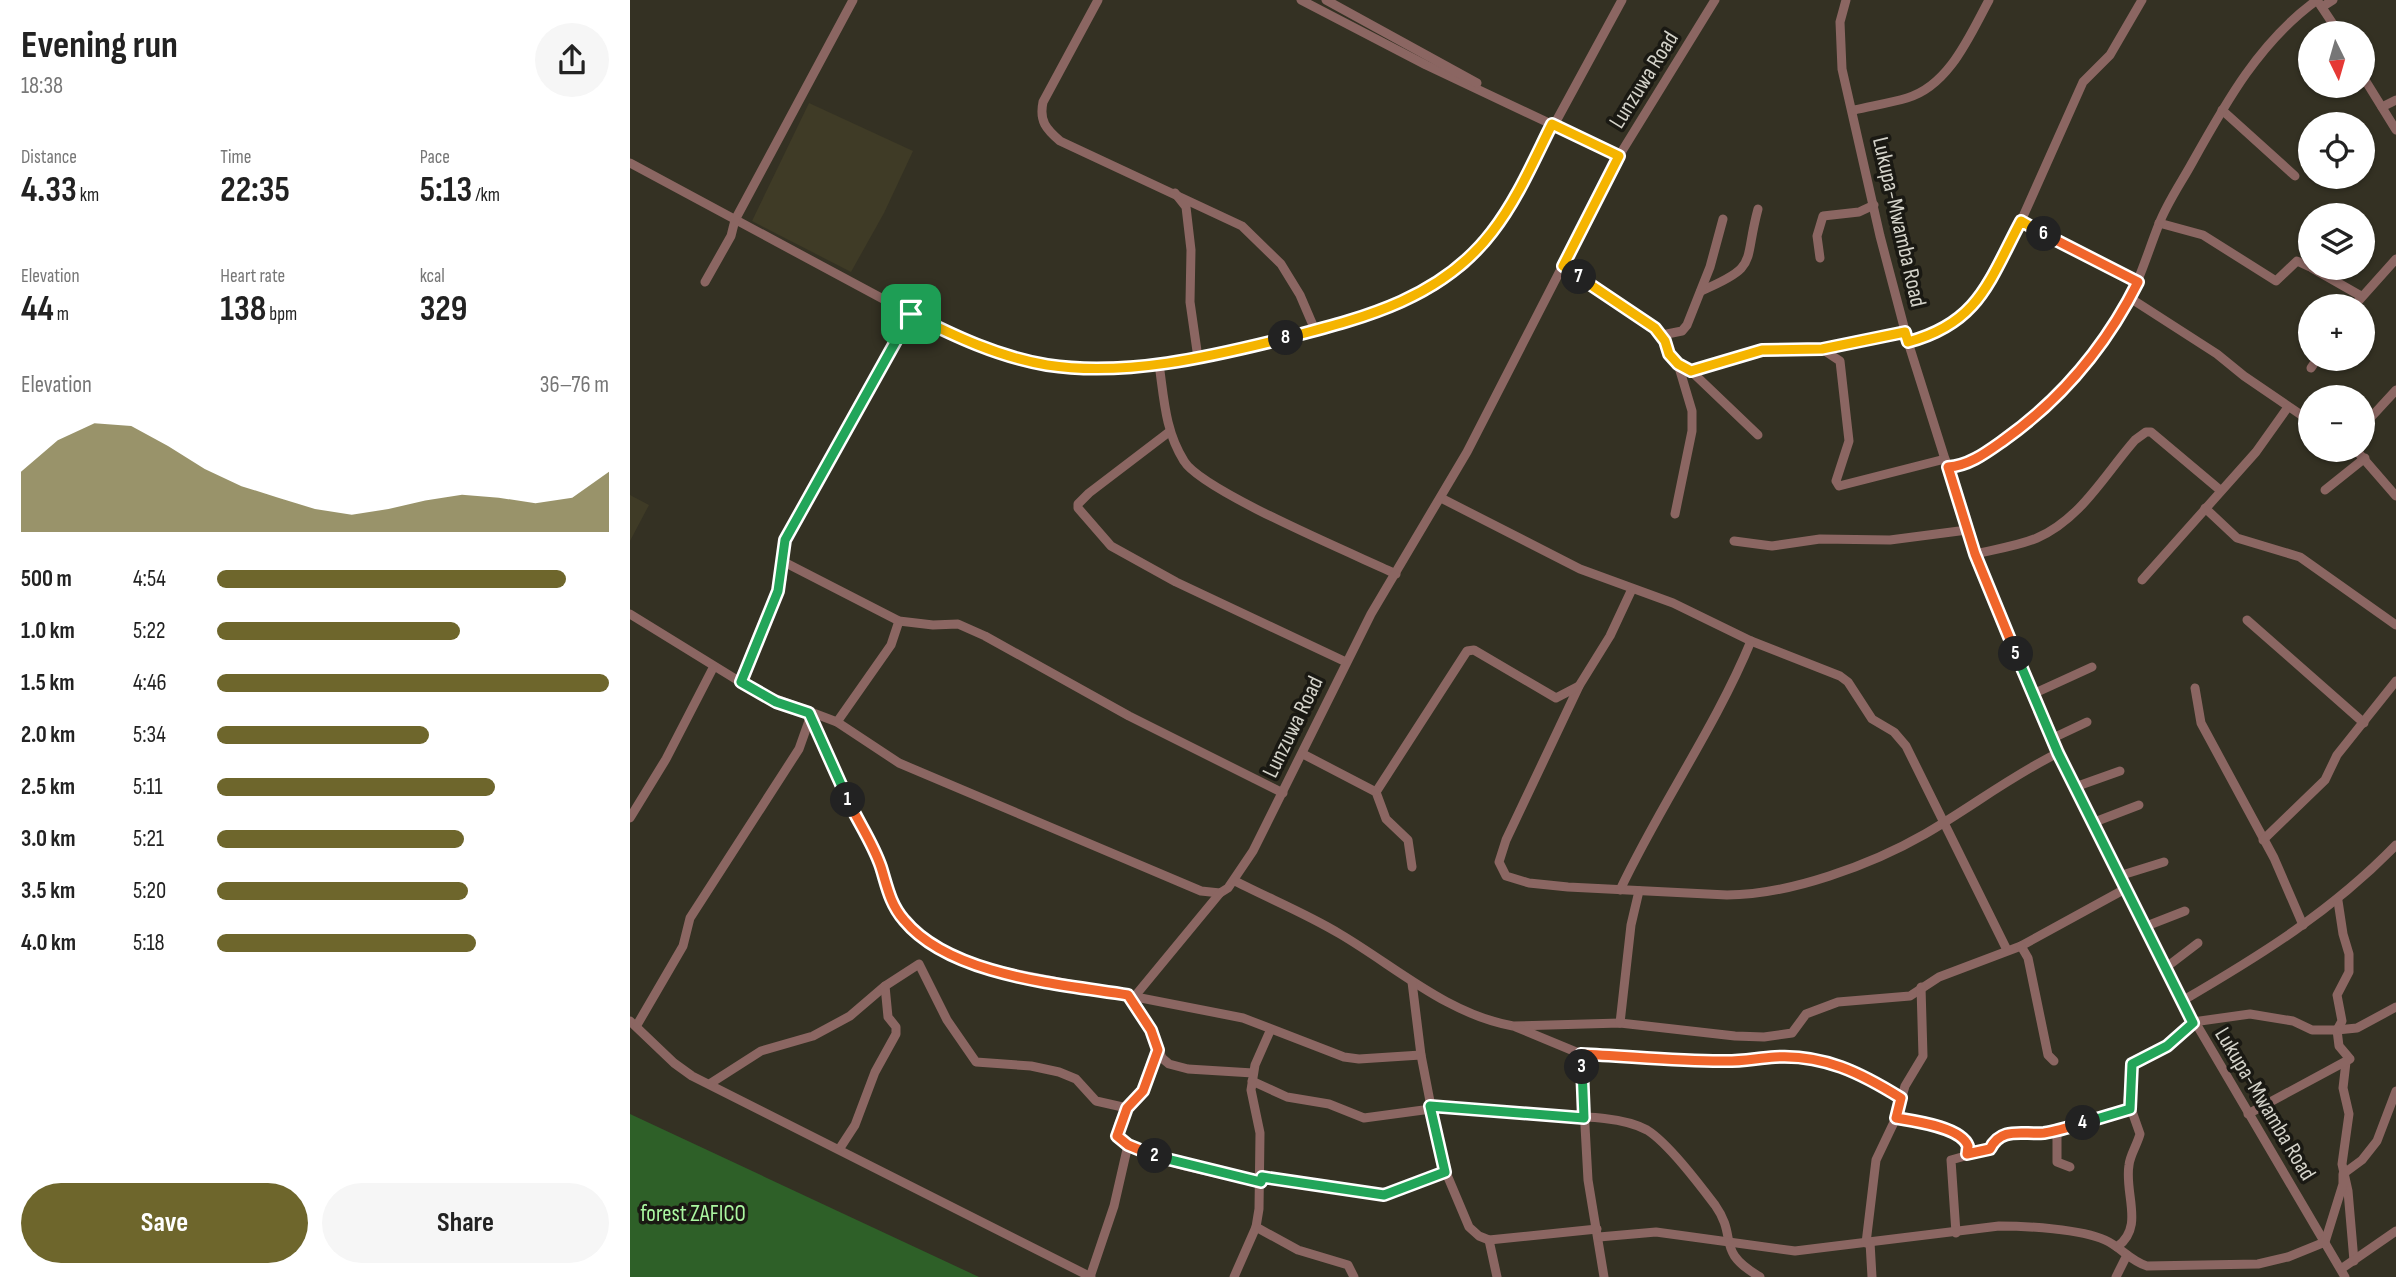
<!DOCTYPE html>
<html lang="en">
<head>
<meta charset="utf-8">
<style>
  :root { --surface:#fff; --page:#f6f6f6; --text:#222; --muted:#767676; --accent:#6e662c }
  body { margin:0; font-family:"Sofia Sans Condensed",sans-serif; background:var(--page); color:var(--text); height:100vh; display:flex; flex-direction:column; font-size:26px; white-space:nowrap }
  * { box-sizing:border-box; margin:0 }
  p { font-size:23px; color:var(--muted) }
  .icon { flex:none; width:38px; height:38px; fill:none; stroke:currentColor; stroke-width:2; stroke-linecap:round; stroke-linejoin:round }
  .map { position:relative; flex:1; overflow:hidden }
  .sheet { display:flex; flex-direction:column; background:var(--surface); width:630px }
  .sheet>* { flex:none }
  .needle { width:46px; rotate:175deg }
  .tools { position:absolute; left:1668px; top:21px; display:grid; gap:14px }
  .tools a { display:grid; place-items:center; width:77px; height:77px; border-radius:50%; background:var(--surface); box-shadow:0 2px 5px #0004; font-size:35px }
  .pin { position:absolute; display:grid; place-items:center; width:60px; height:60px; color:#fff; margin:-30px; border-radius:14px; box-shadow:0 4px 10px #0006 }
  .km { position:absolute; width:35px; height:35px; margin:-18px; border-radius:50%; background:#222; color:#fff; font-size:19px; line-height:35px; text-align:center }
  .round { display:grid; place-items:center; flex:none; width:74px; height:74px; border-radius:37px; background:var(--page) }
  .head { display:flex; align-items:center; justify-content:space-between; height:119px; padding:0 21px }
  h1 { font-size:38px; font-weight:700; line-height:52px }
  .stats { display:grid; grid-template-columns:repeat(3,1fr); gap:10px; height:119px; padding:7px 21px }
  .stats div { display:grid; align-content:center }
  .stats b { font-size:35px; font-weight:700 }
  .stats small { font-size:19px; font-weight:400 }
  .stats p { font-size:19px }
  .chart { height:196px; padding:14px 21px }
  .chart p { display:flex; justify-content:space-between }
  .chart svg { width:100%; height:126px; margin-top:7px; fill:var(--accent); opacity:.7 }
  .primary-button { display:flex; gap:14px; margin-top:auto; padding:14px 21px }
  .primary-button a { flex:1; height:80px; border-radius:42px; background:var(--accent); color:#fff; font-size:28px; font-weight:700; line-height:80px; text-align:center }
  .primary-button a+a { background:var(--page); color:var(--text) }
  ul { padding:0 21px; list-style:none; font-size:23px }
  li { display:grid; grid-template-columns:112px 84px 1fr; align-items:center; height:52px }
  li i { height:18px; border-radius:9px; background:var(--accent) }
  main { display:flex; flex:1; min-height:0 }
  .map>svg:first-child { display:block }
</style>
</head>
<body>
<main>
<section class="sheet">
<div class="head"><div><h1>Evening run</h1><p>18:38</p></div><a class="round"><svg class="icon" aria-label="share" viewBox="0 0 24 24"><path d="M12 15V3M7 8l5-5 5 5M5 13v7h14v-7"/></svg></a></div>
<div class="stats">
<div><p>Distance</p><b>4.33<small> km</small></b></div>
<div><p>Time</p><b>22:35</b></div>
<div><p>Pace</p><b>5:13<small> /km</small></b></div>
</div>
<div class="stats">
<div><p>Elevation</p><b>44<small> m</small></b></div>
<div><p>Heart rate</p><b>138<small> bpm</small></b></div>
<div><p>kcal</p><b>329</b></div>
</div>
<div class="chart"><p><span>Elevation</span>36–76 m</p>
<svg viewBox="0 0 160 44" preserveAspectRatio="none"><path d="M0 44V23L10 12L20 6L30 7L40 14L50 22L60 28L70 32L80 36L90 38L100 36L110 33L120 31L130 32L140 34L150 32L160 23V44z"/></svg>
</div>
<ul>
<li><b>500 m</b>4:54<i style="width:89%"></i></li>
<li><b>1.0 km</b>5:22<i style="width:62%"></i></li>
<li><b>1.5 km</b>4:46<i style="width:100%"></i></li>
<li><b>2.0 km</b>5:34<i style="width:54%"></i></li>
<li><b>2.5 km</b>5:11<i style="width:71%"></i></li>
<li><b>3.0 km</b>5:21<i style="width:63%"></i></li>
<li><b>3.5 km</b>5:20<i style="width:64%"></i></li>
<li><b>4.0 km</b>5:18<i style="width:66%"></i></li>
</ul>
<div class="primary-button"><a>Save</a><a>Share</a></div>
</section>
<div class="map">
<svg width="1766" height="1277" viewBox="0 0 1766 1277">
  <rect width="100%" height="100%" fill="#343123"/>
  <g fill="#3f3b26">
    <path d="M179 103 283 151 254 213 221 272 122 221Z"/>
    <path d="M0 495 19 505 0 541Z"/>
  </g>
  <path fill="#2e6028" d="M0 1114 349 1277H0Z"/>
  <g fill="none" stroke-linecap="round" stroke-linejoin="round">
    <g stroke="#8b6662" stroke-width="9">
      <path d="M468 0 413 102C409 121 416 129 430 141L612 226 651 264 670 295 685 330"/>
      <path d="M671 0 796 65 989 156"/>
      <path d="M696 0 847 83"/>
      <path d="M1216 0 1210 22 1212 69 1250 236 1278 342 1345 554 1421 739 1534 969 1715 1277"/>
      <path d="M1687 0 1709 33"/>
      <path d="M1692 7 1703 0"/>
      <path d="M1732 75 1766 130"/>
      <path d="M1752 107 1766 100"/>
      <path d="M1224 110C1241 106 1260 103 1277 98 1319 86 1340 35 1359 0"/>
      <path d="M1592 110 1665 176"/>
      <path d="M0 163 281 314 338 341 377 355 417 365 448 367 529 364 568 358 685 330 752 310 804 287 836 264 880 206 992 0"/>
      <path d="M545 193 556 207 561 250 560 302 568 358"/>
      <path d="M1391 221 1508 282"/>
      <path d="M1529 223 1573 235 1646 281 1667 261 1680 267"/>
      <path d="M1190 258 1187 236 1193 216 1229 212 1244 205"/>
      <path d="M933 266 1025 328C1042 345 1036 359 1061 371L1132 350 1192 349 1210 361 1219 441 1206 481 1209 486 1315 459"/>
      <path d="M1682 268 1731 296"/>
      <path d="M75 282 101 236 105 220 223 0"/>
      <path d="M1071 291C1130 266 1113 264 1128 209"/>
      <path d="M1500 298 1587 354 1614 376 1680 421"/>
      <path d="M1724 306 1766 259"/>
      <path d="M1032 335 1052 331 1057 325 1080 267 1093 219"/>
      <path d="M1278 342 1313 330 1341 309 1391 221 1453 82 1480 55 1512 0"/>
      <path d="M1192 349 1275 332"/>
      <path d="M529 364C534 398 535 431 554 461 572 491 726 555 766 574"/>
      <path d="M1681 368 1687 359"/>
      <path d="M1061 371 1128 435"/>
      <path d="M1732 427 1766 390"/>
      <path d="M539 432 459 493 448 504V508L481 546 546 582 716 662"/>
      <path d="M1726 450 1766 496"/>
      <path d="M1318 467C1341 466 1360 450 1378 437 1426 403 1463 362 1492 312 1509 284 1517 254 1529 224 1537 203 1551 183 1562 163 1596 102 1630 41 1687 0"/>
      <path d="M1695 490 1735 458"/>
      <path d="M811 498 950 569 1043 603 1121 641 1210 676 1218 682 1242 719 1264 732 1276 746 1377 950"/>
      <path d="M1575 508 1607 538 1670 557 1766 625"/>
      <path d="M1045 514 1062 431V411L1048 364"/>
      <path d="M1104 541 1142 546 1190 539 1260 540 1337 530"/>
      <path d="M1345 554C1366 549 1388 546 1407 538 1451 519 1475 474 1505 440L1516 432H1521L1590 490"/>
      <path d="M154 562 269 621 303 625 328 624 355 636 499 716 653 793"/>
      <path d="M1512 580 1626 452 1658 407"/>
      <path d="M1002 589 980 636 949 686 876 840 869 862 876 876 899 883 938 887 1097 895C1159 895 1241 865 1295 834 1340 808 1381 776 1428 753"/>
      <path d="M0 614 125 691 207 722 269 763 571 891 590 893 598 888 623 851 741 614 837 452 989 156 1085 0"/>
      <path d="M1617 620 1734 723"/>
      <path d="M111 682 152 579 155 540 281 314"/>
      <path d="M1565 688 1571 723 1644 858 1673 925"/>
      <path d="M1403 694 1462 667"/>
      <path d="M181 721 250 865 258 896 274 921 310 949 357 968 613 1018 714 1057 729 1059 791 1055"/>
      <path d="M207 722 261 645 269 621"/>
      <path d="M1421 739 1457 722"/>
      <path d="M673 754 746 792 756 819 778 840 782 867"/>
      <path d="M1445 787 1490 771"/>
      <path d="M746 792 837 651 844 650 926 698 949 686"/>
      <path d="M0 818 36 759 83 668"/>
      <path d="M1462 823 1509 805"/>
      <path d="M1633 840 1695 780 1707 755 1766 681"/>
      <path d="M1489 876 1534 862"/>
      <path d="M605 881C640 899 677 914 710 934 766 967 817 1014 883 1026L990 1023 1105 1036 1134 1037 1162 1033 1176 1014 1208 1002 1280 996 1309 977 1391 946 1495 889"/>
      <path d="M990 890C1030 805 1085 728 1121 641"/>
      <path d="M1514 927 1555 911"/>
      <path d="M1391 946 1398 958 1418 1055 1424 1061"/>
      <path d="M1534 969 1568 943"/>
      <path d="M782 982 791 1055 812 1163 839 1227 849 1236 859 1240 967 1229"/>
      <path d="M498 995 521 1030 532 1058 539 1064 558 1069 623 1073"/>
      <path d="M505 996 590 893"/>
      <path d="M1552 1001C1631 955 1702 911 1766 845"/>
      <path d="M0 1021 44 1063 62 1076 461 1277"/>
      <path d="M990 1023 1001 925 1009 891"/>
      <path d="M7 1025 53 946 60 918 169 749 180 718"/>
      <path d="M886 1027 951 1054 1090 1061 1184 1058 1222 1069 1271 1098"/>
      <path d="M528 1050C523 1063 520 1081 512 1093 502 1108 486 1116 487 1136 506 1160 600 1176 631 1182"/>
      <path d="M951 1054 958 1180 974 1277"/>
      <path d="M1716 1062 1713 1088 1719 1114 1712 1164 1718 1191 1724 1261"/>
      <path d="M622 1081 657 1097 699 1104 734 1118 801 1109"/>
      <path d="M81 1083 131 1051 183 1036 220 1016 255 986 289 964 317 1020 346 1062 401 1066 429 1072 446 1079 466 1101 497 1108"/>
      <path d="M800 1106C829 1105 857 1111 885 1114 922 1118 985 1112 1017 1130 1038 1143 1069 1184 1085 1205 1109 1239 1084 1250 1130 1277"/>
      <path d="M1618 1114 1720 1059 1709 1046 1707 1030 1712 1021 1707 995 1719 972V954L1713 934 1708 901"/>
      <path d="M1266 1118C1290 1122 1314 1127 1336 1139L1337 1154"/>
      <path d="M1427 1130V1162L1440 1167"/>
      <path d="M210 1148 225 1125 245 1072 266 1034V1027L258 1017 255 986"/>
      <path d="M632 1176 754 1195 815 1172"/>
      <path d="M626 1227 668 1250 718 1265 724 1277"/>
      <path d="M1326 1233 1321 1160 1360 1149 1370 1136 1423 1131 1500 1109"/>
      <path d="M969 1237 1026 1232 1165 1251 1369 1226C1396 1226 1451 1229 1475 1240 1491 1247 1500 1261 1517 1266L1628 1264 1658 1257 1695 1242 1713 1184V1174L1732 1160 1747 1141 1766 1091"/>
      <path d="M859 1240 867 1277"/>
      <path d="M1240 1242 1242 1277"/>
      <path d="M1236 1243 1246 1160 1266 1118 1275 1086 1293 1056 1291 987"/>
      <path d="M1487 1247C1515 1227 1494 1194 1499 1165 1500 1155 1507 1145 1510 1134L1498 1100 1502 1064 1537 1046 1563 1022 1620 1014 1663 1021 1682 1030H1707L1727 1028 1766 1007"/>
      <path d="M1711 1269 1766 1231"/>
      <path d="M460 1277 484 1206 498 1145"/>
      <path d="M604 1277 626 1227 629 1209 630 1133 621 1090 625 1065 640 1031"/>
      <path d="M1486 1277 1497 1255"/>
    </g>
  </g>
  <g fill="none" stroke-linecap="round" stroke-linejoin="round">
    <defs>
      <path id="split-1" d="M218 800 179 713 146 702 111 682 148 591 155 540 281 314"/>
      <path id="split-2" d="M218 800C228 822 243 843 251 867 257 886 260 904 274 920 320 976 430 984 498 995L521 1030 528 1050 513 1091 497 1108 487 1136 498 1145 525 1156"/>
      <path id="split-3" d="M525 1156 631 1182 632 1177 754 1195 815 1172 800 1106 954 1118 952 1067"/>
      <path id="split-4" d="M952 1067 951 1054C997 1056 1044 1061 1091 1061 1110 1062 1127 1058 1145 1057 1193 1054 1231 1073 1271 1098L1266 1118C1284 1121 1331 1127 1338 1146L1337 1154 1360 1149C1371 1126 1393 1135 1414 1133 1427 1131 1440 1127 1453 1123"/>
      <path id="split-5" d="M1386 654 1428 753 1563 1023 1537 1046 1502 1064 1500 1109 1453 1123"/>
      <path id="split-6" d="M1386 654 1345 554 1318 467C1339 466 1357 452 1374 440 1433 398 1476 346 1508 282L1414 234"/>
      <path id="split-7" d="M949 277 1025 328 1035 341 1039 354 1048 364 1061 371 1132 350 1192 349 1275 332 1278 342C1349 323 1359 281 1391 221L1414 234"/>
      <path id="split-8" d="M656 338C733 318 811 299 862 232 887 200 904 160 922 124L989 156 933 266 949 277"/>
      <path id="split-9" d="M281 314C324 336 369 357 417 365 495 377 580 357 656 338"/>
    </defs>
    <use href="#split-1" stroke="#fff" stroke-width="14"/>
    <use href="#split-2" stroke="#fff" stroke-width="14"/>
    <use href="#split-3" stroke="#fff" stroke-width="14"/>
    <use href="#split-4" stroke="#fff" stroke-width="14"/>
    <use href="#split-5" stroke="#fff" stroke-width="14"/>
    <use href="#split-6" stroke="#fff" stroke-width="14"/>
    <use href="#split-7" stroke="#fff" stroke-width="14"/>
    <use href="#split-8" stroke="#fff" stroke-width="14"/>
    <use href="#split-9" stroke="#fff" stroke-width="14"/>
    <use href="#split-1" stroke="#22a559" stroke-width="9"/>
    <use href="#split-2" stroke="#f0652b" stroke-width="9"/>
    <use href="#split-3" stroke="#22a559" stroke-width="9"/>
    <use href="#split-4" stroke="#f0652b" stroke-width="9"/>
    <use href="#split-5" stroke="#22a559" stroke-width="9"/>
    <use href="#split-6" stroke="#f0652b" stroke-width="9"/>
    <use href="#split-7" stroke="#f5b400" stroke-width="9"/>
    <use href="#split-8" stroke="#f5b400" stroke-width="9"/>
    <use href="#split-9" stroke="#f5b400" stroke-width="9"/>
  </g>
  <g text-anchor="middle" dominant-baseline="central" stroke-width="7" stroke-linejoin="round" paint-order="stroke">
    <g font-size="23" fill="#d4d3ca" stroke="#1a1913">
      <text transform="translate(1014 80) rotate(-58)">Lunzuwa Road</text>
      <text transform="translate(1269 222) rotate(77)">Lukupa-Mwamba Road</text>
      <text transform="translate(663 727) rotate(-64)">Lunzuwa Road</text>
      <text transform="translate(1635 1104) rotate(59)">Lukupa-Mwamba Road</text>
    </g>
    <g font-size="23" fill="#abf7a1" stroke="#1a1913">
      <text x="63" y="1214">forest ZAFICO</text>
    </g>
  </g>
</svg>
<div class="tools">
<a><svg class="needle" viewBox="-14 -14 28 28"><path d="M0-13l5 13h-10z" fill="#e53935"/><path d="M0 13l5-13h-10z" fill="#767676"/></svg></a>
<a><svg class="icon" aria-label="locate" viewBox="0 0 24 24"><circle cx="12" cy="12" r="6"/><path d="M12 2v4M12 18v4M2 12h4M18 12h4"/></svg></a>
<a><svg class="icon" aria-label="layers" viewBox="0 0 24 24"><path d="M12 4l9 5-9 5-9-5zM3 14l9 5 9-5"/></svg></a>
<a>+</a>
<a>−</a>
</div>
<div class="pin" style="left:281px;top:314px;background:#1e9e55"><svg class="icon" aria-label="arrive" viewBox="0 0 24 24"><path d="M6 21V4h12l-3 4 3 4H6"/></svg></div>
<b class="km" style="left:218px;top:800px">1</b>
<b class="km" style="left:525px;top:1156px">2</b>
<b class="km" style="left:952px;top:1067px">3</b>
<b class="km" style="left:1453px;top:1123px">4</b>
<b class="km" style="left:1386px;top:654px">5</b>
<b class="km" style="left:1414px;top:234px">6</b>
<b class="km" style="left:949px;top:277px">7</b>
<b class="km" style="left:656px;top:338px">8</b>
</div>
</main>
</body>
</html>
